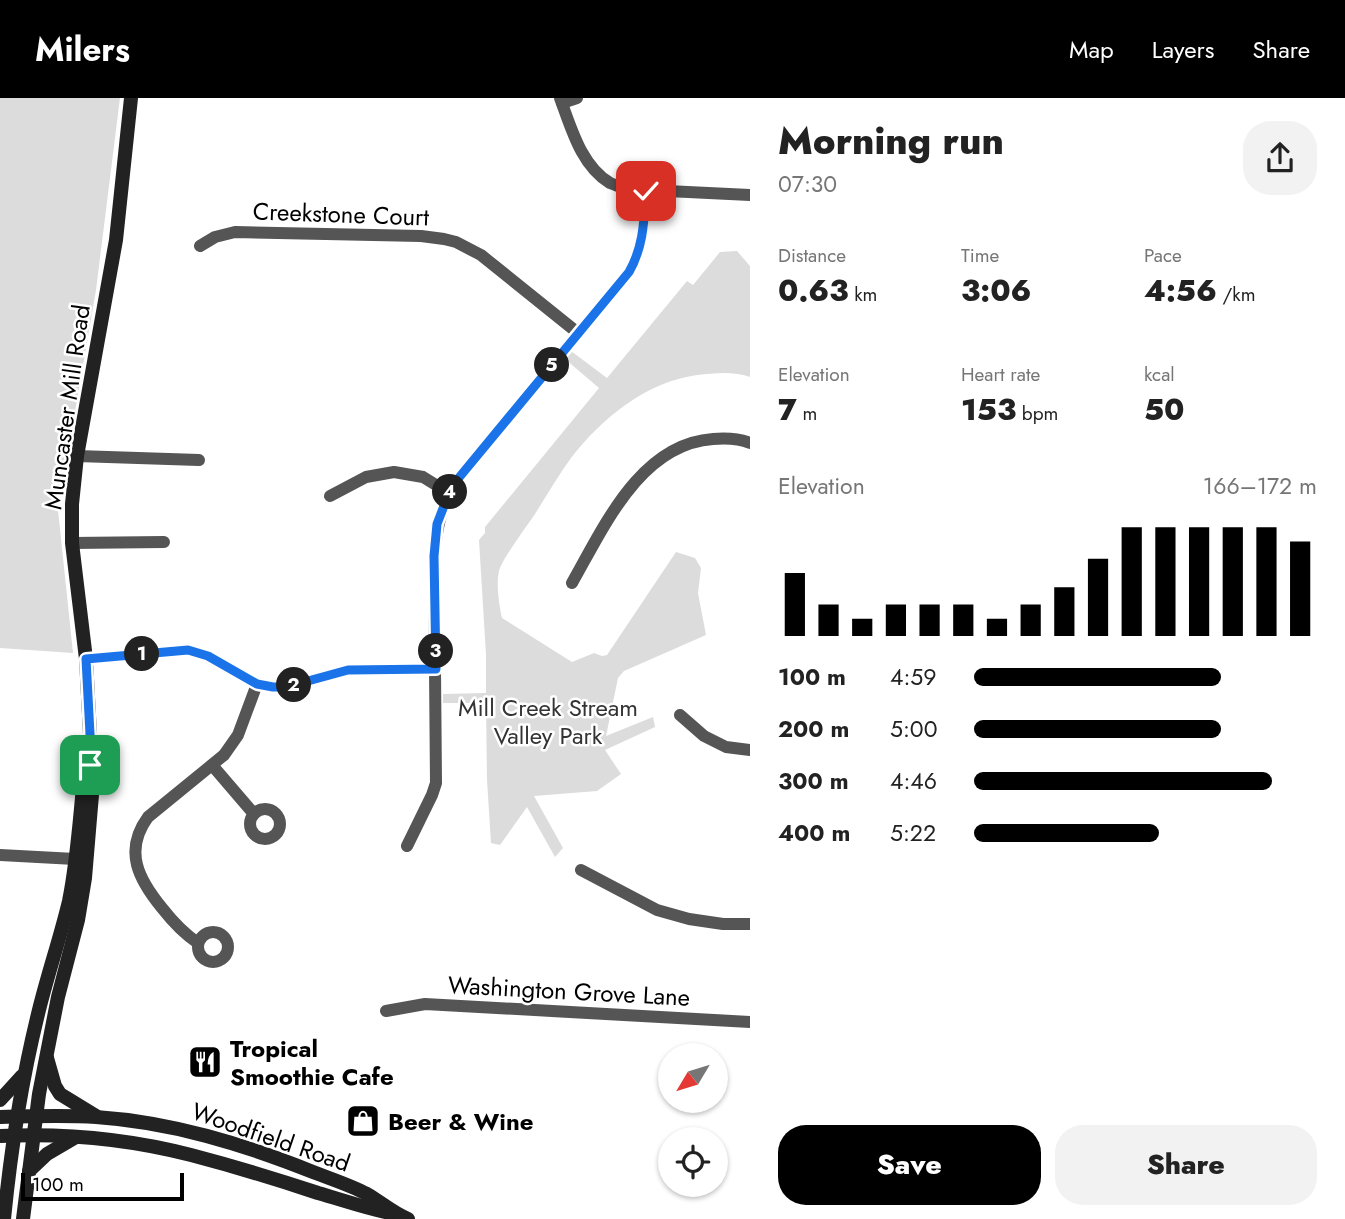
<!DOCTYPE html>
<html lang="en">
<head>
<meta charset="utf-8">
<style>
  :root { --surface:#fff; --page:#f2f2f2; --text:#222; --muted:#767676; --accent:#000 }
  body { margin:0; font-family:Jost,sans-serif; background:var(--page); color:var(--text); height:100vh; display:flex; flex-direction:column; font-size:26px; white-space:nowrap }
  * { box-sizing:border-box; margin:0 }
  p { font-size:23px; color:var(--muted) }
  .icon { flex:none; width:38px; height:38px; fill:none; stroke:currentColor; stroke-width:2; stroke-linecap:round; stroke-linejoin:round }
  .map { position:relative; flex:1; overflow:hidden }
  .side { display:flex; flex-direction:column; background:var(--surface); width:595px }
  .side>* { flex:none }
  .needle { width:46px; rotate:232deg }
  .fabs { position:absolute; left:658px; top:945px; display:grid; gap:14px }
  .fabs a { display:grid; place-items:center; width:70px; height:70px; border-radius:50%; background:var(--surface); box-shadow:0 2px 5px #0004; font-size:35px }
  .scale { position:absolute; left:21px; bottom:18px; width:163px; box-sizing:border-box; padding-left:7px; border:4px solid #000; border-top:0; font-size:19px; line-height:24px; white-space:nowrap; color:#000; -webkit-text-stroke:5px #fff; paint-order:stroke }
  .pin { position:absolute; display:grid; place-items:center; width:60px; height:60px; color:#fff; margin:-30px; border-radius:14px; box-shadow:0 4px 10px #0006 }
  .km { position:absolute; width:35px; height:35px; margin:-18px; border-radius:50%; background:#222; color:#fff; font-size:19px; line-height:35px; text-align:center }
  .round { display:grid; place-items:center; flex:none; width:74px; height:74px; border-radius:28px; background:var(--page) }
  .summary { display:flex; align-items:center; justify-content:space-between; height:119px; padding:0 28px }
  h1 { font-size:38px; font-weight:800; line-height:52px }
  .metrics { display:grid; grid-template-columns:repeat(3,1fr); gap:10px; height:119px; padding:7px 28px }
  .metrics div { display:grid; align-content:center }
  .metrics b { font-size:30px; font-weight:800 }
  .metrics small { font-size:19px; font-weight:400 }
  .metrics p { font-size:19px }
  .chart { height:196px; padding:14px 28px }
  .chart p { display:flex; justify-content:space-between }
  .chart svg { width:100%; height:126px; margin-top:7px; stroke:var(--accent); stroke-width:6 }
  .button { display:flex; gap:14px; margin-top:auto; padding:14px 28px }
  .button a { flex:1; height:80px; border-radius:28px; background:var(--accent); color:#fff; font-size:28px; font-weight:800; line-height:80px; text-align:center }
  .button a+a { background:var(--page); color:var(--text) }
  ul { padding:0 28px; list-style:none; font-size:23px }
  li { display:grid; grid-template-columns:112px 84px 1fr; align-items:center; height:52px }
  li i { height:18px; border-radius:9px; background:var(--accent) }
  header { display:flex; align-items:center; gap:42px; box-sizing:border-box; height:98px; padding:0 35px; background:var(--accent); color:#fff }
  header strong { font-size:33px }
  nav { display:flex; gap:38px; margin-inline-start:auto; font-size:24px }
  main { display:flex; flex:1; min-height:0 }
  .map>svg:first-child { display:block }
</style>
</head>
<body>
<header>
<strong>Milers</strong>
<nav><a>Map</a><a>Layers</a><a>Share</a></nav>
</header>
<main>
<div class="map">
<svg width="750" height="1121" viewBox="0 0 750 1121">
  <rect width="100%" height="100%" fill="#fff"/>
  <g fill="#dcdcdc">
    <path d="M0 0H120L96 192 58 412 73 555 0 550Z"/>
    <path d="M737 153 750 168V279C733 273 715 275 697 277 646 284 602 320 571 360 557 379 546 399 533 419 526 429 501 463 499 473 496 486 499 507 502 520L572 564 594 555 602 558 607 557 676 454 695 460 701 470 698 495 706 537 624 573 618 580 606 638 653 619 655 629 605 652 621 676 597 693 534 698 563 750 555 759 527 709 500 747 491 745 487 682 486 605H443V596L486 595V557L479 442 485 435V429L599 290 565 261 571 253 607 280 687 183 693 187 720 154Z"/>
  </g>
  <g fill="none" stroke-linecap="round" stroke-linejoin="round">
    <g stroke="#555" stroke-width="12">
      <path d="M560 0C571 29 581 68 610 85 615 87 621 89 626 91L750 97"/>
      <path d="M562 5 577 0"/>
      <path d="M200 148 215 139 235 134 421 138 444 141 456 144 481 157 578 235"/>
      <path d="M77 358 199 362"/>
      <path d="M330 398 366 379 394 374 423 379 449 395"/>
      <path d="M72 445 164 444"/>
      <path d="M572 485C604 429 640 346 713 341 726 340 738 340 750 345"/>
      <path d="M86 561 188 552 208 558 257 586 273 589H286L348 572 436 571"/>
      <path d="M680 617 704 638 726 649 750 652"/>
      <path d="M212 667 254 716"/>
      <circle cx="265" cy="726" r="15"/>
      <path d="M407 748 432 697 436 685 434 458C437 427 441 410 457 382L629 174C644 148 644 121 646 93"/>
      <path d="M0 757 75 761"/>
      <path d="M581 772 657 812 689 821 723 826H750"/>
      <circle cx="213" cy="849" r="15"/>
      <path d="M198 845C183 835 173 824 162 810 139 782 123 753 148 719L224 657 238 637 257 586"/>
      <path d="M386 913 425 906 750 924"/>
    </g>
    <g stroke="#222" stroke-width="14">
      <path d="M47 960 55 988 60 996 96 1018"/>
      <path d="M0 1002 22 978"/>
      <path d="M0 1019C32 1018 64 1017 96 1019 171 1024 243 1046 313 1074 331 1081 350 1087 367 1096 381 1104 393 1115 408 1121"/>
      <path d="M0 1038C63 1035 129 1041 191 1057 233 1068 276 1081 318 1095 343 1102 365 1110 390 1115"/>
      <path d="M29 1073 47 1056 76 1039"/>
      <path d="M4 1121C11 1050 21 985 38 916 47 878 60 841 69 803 78 759 80 714 85 670L90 667"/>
      <path d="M23 1121 39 996 58 899 78 822 85 780 94 673 90 667V636L86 561 72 445V406L77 358 116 142 131 0"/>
    </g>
  </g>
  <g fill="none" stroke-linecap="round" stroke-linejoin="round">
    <defs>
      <path id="route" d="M90 667V636L86 561 188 552 208 558 257 586 273 589H286L348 572 436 571 434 458 437 426 449 395 457 382 629 174C644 148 644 121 646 93"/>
    </defs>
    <use href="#route" stroke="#fff" stroke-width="14"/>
    <use href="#route" stroke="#1a73e8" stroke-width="9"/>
  </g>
  <defs>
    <symbol id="restaurant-square" viewBox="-11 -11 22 22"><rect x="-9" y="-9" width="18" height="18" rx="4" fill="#000" stroke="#fff"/><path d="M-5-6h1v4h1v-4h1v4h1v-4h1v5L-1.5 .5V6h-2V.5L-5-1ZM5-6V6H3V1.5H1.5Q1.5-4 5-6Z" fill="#fff"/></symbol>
    <symbol id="shop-square" viewBox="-11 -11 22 22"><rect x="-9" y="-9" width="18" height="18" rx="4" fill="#000" stroke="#fff"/><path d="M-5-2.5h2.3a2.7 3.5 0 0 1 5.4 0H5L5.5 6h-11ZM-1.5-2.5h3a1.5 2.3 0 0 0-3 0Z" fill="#fff"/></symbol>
  </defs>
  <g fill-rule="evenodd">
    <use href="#restaurant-square" x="186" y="945" width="38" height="38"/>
    <use href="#shop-square" x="344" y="1004" width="38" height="38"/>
  </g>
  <g text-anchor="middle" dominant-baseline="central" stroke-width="5" stroke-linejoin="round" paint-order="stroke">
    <g font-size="24" fill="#000" stroke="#fff">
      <text transform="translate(341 116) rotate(2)">Creekstone Court</text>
      <text transform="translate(67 309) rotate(-82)">Muncaster Mill Road</text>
      <text transform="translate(569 893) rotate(3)">Washington Grove Lane</text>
      <text transform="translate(271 1039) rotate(19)">Woodfield Road</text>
    </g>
    <g font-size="24" fill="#333" stroke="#fff">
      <text x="548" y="609">Mill Creek Stream<tspan x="548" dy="28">Valley Park</tspan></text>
    </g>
    <g font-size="24" font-weight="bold" fill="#000" stroke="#fff" text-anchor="start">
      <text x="230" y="950">Tropical<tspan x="230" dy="28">Smoothie Cafe</tspan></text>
      <text x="388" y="1023">Beer &amp; Wine</text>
    </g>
  </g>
</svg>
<div class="fabs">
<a><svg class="needle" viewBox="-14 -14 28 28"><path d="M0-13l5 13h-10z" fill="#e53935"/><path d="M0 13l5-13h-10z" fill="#767676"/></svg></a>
<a><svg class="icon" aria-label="locate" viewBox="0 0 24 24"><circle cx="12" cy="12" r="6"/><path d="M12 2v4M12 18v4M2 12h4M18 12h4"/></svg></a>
</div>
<div class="scale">100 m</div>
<div class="pin" style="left:90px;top:667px;background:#1e9e55"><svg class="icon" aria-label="arrive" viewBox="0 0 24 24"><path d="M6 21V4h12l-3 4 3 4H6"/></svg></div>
<div class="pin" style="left:646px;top:93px;background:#d93025"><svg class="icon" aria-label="check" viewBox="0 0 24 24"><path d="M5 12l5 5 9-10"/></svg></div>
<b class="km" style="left:142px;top:556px">1</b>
<b class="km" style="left:294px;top:587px">2</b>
<b class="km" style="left:436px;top:553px">3</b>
<b class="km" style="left:450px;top:394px">4</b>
<b class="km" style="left:552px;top:267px">5</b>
</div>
<section class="side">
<div class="summary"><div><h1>Morning run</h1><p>07:30</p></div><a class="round"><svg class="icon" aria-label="share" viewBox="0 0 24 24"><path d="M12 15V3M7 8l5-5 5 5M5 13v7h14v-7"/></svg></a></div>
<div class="metrics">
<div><p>Distance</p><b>0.63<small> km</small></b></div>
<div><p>Time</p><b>3:06</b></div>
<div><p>Pace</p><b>4:56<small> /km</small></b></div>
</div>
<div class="metrics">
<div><p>Elevation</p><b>7<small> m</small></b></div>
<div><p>Heart rate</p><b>153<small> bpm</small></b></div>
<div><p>kcal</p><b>50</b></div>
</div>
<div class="chart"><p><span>Elevation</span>166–172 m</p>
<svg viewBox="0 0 160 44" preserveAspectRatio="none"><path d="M5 44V22M15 44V33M25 44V38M35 44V33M45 44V33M55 44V33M65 44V38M75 44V33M85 44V27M95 44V17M105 44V6M115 44V6M125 44V6M135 44V6M145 44V6M155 44V11"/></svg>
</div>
<ul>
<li><b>100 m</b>4:59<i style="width:72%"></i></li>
<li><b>200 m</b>5:00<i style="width:72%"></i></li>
<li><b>300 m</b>4:46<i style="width:87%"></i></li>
<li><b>400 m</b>5:22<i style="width:54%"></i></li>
</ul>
<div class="button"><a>Save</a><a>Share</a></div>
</section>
</main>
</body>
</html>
